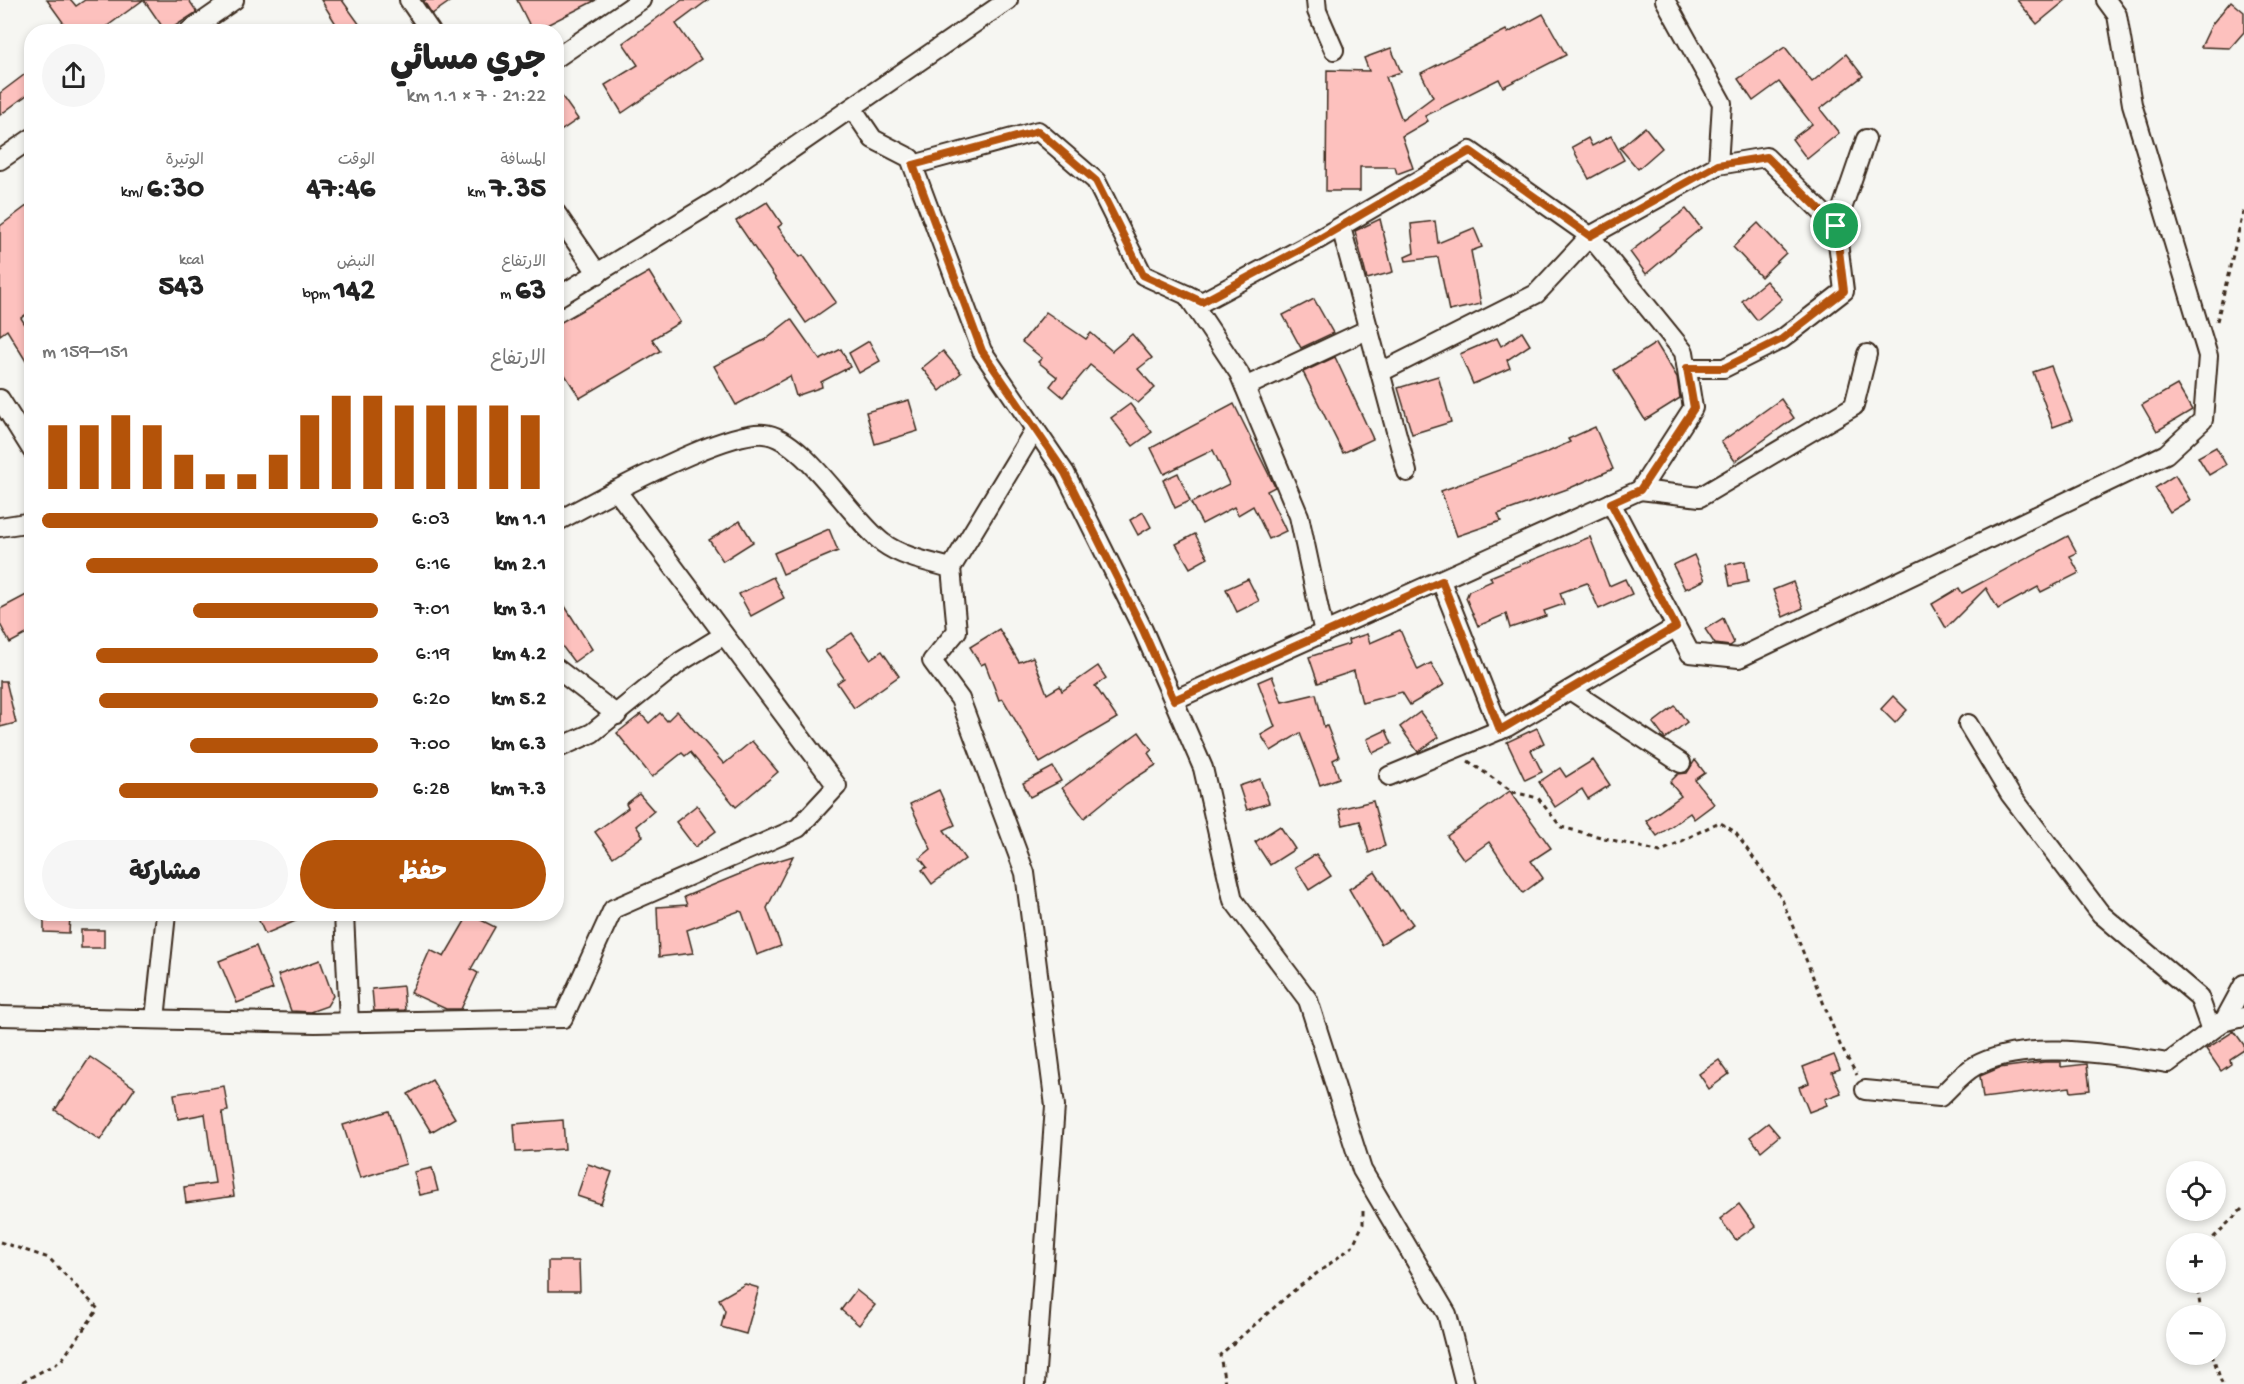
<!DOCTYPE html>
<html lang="ar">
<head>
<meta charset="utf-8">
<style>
  :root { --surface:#fff; --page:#f6f6f6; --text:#222; --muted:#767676; --accent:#b45309 }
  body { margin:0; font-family:"Gochi Hand","Playpen Sans Arabic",sans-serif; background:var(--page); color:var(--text); direction:rtl; height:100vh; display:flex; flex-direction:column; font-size:22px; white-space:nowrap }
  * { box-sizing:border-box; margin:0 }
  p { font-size:20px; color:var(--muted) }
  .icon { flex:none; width:33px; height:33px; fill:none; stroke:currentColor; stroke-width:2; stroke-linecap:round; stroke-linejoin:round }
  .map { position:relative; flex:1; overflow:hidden; direction:ltr }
  .panel { position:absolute; left:24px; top:24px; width:540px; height:897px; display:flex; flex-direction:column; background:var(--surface); border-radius:24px; box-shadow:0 3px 9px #0003; direction:rtl }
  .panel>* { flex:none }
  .buttons { position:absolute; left:2166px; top:1161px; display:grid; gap:12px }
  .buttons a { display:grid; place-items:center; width:60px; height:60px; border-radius:50%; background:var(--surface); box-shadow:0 3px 9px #0003; font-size:30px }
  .pin { position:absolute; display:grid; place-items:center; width:51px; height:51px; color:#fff; margin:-26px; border:3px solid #fff; border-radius:50%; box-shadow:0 2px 6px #0007 }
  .round { display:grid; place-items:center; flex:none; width:63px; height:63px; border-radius:32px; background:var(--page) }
  .head { display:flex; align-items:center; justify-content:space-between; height:102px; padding:0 18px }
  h1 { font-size:33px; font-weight:800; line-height:45px }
  .metrics { display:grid; grid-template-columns:repeat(3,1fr); gap:9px; height:102px; padding:6px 18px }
  .metrics div { display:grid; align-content:center }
  .metrics b { font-size:30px; font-weight:800 }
  .metrics small { font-size:16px; font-weight:400 }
  .metrics p { font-size:16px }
  .chart { height:168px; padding:12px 18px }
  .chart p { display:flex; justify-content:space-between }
  .chart svg { width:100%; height:108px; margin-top:6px; stroke:var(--accent); stroke-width:6 }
  .primary-button { display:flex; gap:12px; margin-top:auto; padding:12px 18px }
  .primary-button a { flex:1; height:69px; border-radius:36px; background:var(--accent); color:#fff; font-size:24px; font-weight:800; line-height:69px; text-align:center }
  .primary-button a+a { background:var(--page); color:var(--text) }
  ul { padding:0 18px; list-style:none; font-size:20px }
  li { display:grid; grid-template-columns:96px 72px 1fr; align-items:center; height:45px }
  li i { height:15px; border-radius:8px; background:var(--accent) }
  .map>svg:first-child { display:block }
</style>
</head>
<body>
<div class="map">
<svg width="2244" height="1384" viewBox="0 0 2244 1384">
  <rect width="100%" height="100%" fill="#f6f6f2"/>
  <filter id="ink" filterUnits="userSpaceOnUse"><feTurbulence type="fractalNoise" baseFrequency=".0167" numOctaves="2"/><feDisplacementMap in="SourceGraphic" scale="12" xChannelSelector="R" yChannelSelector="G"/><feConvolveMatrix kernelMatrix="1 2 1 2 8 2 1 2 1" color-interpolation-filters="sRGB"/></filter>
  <g filter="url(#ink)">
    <g fill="#fdc1be" stroke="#3b2a1e" stroke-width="1.5">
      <path d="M47 0H71L76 6 85 0H143L99 32H70Z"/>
      <path d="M144 0H189L197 12 166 32Z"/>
      <path d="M321 0H342L365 32H341Z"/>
      <path d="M423 0H452L432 14Z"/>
      <path d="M517 0H596L533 32Z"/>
      <path d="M682 0H708L676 24 701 59 622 113 605 85 638 65 623 43Z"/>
      <path d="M2017 0H2066L2037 24Z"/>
      <path d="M2231 1 2244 12V32L2230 48 2201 47 2212 24Z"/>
      <path d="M1543 14 1566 55 1503 87 1499 79 1425 116 1428 121 1402 136 1413 168 1397 174 1395 167H1360V191H1326L1327 70 1369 71 1364 58 1391 48 1401 72 1386 77 1402 120 1433 97 1421 73 1506 30 1508 33Z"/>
      <path d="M1785 47 1812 82 1846 54 1863 76 1820 109 1839 133 1807 159 1792 139 1812 124 1779 82 1753 101 1738 79Z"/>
      <path d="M32 69V91L0 115V93Z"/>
      <path d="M556 88 578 119 556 134Z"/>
      <path d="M1645 127 1662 148 1638 169 1620 148Z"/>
      <path d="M1611 136 1624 160 1589 179 1572 147 1588 138 1592 146Z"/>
      <path d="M32 202V310L21 318 32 335V371L7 330 0 335V226Z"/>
      <path d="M767 202 782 224 778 227 800 257 803 255 836 302 806 323 736 221Z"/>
      <path d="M1686 209 1701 228 1646 274 1630 252Z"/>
      <path d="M1380 219 1393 272 1367 279 1355 231Z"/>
      <path d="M1435 221 1438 243 1474 228 1482 247 1471 251 1481 304 1449 311 1438 257 1406 261 1405 257 1414 253 1411 224Z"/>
      <path d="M1758 223 1786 253 1761 277 1733 247Z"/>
      <path d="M649 272 680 322 652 339 660 351 580 398 556 361V325Z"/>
      <path d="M1766 281 1782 299 1757 320 1742 301Z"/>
      <path d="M1314 299 1333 333 1301 348 1283 315Z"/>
      <path d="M1046 312 1086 339 1091 333 1112 351 1132 334 1152 358 1138 369 1155 388 1138 403 1090 365 1063 397 1050 386 1057 377 1038 362 1042 358 1022 342Z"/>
      <path d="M791 319 820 360 841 349 850 367 821 382 822 387 796 396 790 376 736 405 714 366 764 340Z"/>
      <path d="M1522 332 1530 345 1507 360 1510 368 1473 384 1460 354 1497 338 1501 346Z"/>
      <path d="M869 341 880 361 859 373 849 353Z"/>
      <path d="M1656 343 1677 377 1680 398 1645 420 1614 370Z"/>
      <path d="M943 351 961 373 940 391 922 368Z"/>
      <path d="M1335 357 1373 439 1343 453 1303 372Z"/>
      <path d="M2051 366 2072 420 2053 427 2033 372Z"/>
      <path d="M1438 376 1451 422 1412 434 1398 388Z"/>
      <path d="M2177 385 2192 410 2157 431 2142 405Z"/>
      <path d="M1781 399 1794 418 1735 461 1721 442Z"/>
      <path d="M909 400 918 431 875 444 866 412Z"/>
      <path d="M1130 404 1152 432 1133 446 1111 418Z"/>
      <path d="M1234 404 1275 487 1267 491 1286 531 1269 539 1253 506 1238 515 1234 507 1202 524 1191 503 1229 484 1213 450 1164 474 1151 448Z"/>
      <path d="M1595 427 1613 469 1570 488 1498 514 1501 521 1457 536 1441 491 1546 453 1570 442 1568 439Z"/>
      <path d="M2216 447 2226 465 2209 475 2198 457Z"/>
      <path d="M1178 473 1190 501 1175 508 1163 480Z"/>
      <path d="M2175 475 2190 500 2170 512 2155 488Z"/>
      <path d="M1143 512 1151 527 1138 535 1130 520Z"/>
      <path d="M740 521 753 542 723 561 709 540Z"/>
      <path d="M829 529 838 551 783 574 774 553Z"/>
      <path d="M1195 534 1208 558 1190 568 1176 544Z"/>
      <path d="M2068 536 2077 553 2070 556 2079 573 2041 592 2038 587 1998 609 1986 588 1946 628 1932 604 1959 588 1962 593Z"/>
      <path d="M1590 537 1609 586 1625 579 1632 594 1599 609 1587 583 1560 593 1564 604 1544 611 1546 616 1510 628 1506 614 1478 626 1466 598 1469 591 1492 581 1490 577Z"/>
      <path d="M1694 555 1705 580 1685 589 1673 565Z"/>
      <path d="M1745 561 1748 582 1730 586 1726 565Z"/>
      <path d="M773 577 784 598 751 616 739 594Z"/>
      <path d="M1248 579 1259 601 1237 612 1226 589Z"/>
      <path d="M1793 582 1803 608 1783 617 1773 590Z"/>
      <path d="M32 592V631L10 643 0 624V609Z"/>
      <path d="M556 592 592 649 574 662 556 638Z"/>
      <path d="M1723 618 1734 643 1730 646 1715 644 1705 629Z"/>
      <path d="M999 629 1019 662 1033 657 1047 694 1060 686 1062 691 1098 666 1106 678 1095 686 1117 718 1040 763 1003 699 999 700 985 663 981 665 970 647Z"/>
      <path d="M1400 630 1418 670 1431 663 1444 685 1410 705 1402 692 1362 703 1354 671 1318 683 1309 657 1349 644 1348 640 1367 634 1370 643Z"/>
      <path d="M852 633 870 659 882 651 899 676 854 708 837 683 844 678 825 651Z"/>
      <path d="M1272 676 1282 702 1316 694 1324 727 1327 726 1339 757 1333 760 1339 778 1320 785 1300 733 1271 751 1261 735 1275 727 1258 682Z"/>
      <path d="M0 681H6L16 723 0 727Z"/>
      <path d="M1893 696 1907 710 1895 723 1881 709Z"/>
      <path d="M1675 706 1687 722 1665 739 1653 723Z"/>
      <path d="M677 711 724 764 752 741 778 772 736 807 690 752 685 756 682 753 652 777 617 733 641 714 649 723 660 713 667 721Z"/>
      <path d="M1420 712 1439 737 1418 752 1400 727Z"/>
      <path d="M1537 728 1544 743 1531 750 1542 772 1525 780 1507 742Z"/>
      <path d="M1386 730 1392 744 1373 753 1367 739Z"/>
      <path d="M1139 732 1152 750 1148 753 1156 765 1126 784 1084 818 1062 788Z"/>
      <path d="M1593 760 1610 785 1588 799 1582 789 1555 807 1539 782 1560 768 1566 777Z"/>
      <path d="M1695 760 1705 773 1695 780 1714 804 1694 819 1690 813 1657 836 1646 821 1681 796 1670 782 1678 774 1687 773Z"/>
      <path d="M1053 767 1061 781 1030 797 1023 783Z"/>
      <path d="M1260 779 1269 803 1247 810 1239 786Z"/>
      <path d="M939 790 955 825 944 830 965 859 932 884 922 870 927 867 920 858 931 849 910 804Z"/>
      <path d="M1510 791 1551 848 1531 861 1543 878 1523 893 1489 842 1464 860 1447 836Z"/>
      <path d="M639 794 654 811 636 826 643 836 613 857 595 832 628 808 626 804Z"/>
      <path d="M1373 801 1385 846 1369 853 1360 821 1343 825 1339 809Z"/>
      <path d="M697 805 716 831 695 847 676 822Z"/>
      <path d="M1280 826 1295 849 1270 865 1255 842Z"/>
      <path d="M1316 854 1331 876 1309 890 1295 867Z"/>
      <path d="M793 856 767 908 781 946 757 955 742 912 739 911 687 930 693 953 659 957 657 907 687 905 684 897 757 867Z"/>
      <path d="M1375 872 1400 910 1402 909 1413 924 1381 944 1349 889Z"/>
      <path d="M256 914H312L265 934Z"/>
      <path d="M469 914 495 927 471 969 478 973 461 1009H446L411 993 430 950 444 957Z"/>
      <path d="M44 915 70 916 69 933 44 932Z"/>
      <rect x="81" y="930" width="23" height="18"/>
      <path d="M256 946 273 989 237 1003 219 961Z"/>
      <path d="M320 960 333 996 327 1006 310 1012 291 1011 278 975Z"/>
      <path d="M403 986 405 1010 374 1011 372 989Z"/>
      <path d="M2234 1031 2244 1045V1050L2230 1059 2231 1064 2221 1071 2206 1049Z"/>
      <path d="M1834 1055 1840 1069 1832 1072 1841 1093 1825 1099 1827 1105 1809 1112 1799 1087 1809 1083 1803 1067Z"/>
      <path d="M90 1057 135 1088 100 1140 55 1110Z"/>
      <path d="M1719 1060 1729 1074 1709 1089 1699 1074Z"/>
      <path d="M2044 1062H2061V1067L2087 1064 2090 1090 2071 1092 2070 1087 1983 1098 1980 1076 1999 1068Z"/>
      <path d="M432 1080 455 1118 431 1132 408 1094Z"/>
      <path d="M224 1086 228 1111 222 1112 234 1196 186 1203 184 1187 215 1183 205 1114 178 1119 174 1094Z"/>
      <path d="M389 1111 406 1164 360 1178 343 1125Z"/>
      <path d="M563 1120 565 1149 516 1152 514 1124Z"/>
      <path d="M1768 1123 1779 1136 1761 1151 1750 1137Z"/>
      <path d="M588 1164 612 1172 601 1204 577 1196Z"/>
      <path d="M432 1168 438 1191 420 1195 414 1172Z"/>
      <path d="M1739 1204 1755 1226 1736 1240 1720 1219Z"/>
      <path d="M548 1261H579L580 1291H548Z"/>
      <path d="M745 1284 759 1288 746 1334 721 1327 725 1311 719 1299Z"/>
      <path d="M856 1290 875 1305 859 1325 841 1310Z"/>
    </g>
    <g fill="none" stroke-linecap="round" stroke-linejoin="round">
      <defs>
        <g id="minor">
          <path d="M409 0 431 32"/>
          <path d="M1316 0 1317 11 1334 50"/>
          <path d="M188 32 234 0"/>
          <path d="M556 58 641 0"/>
          <path d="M852 108 873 139 910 158 982 351 1065 473 1143 630 1203 768 1233 900 1308 1000 1362 1170 1447 1314 1465 1384"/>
          <path d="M0 160 32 138"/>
          <path d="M913 165 1038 131 1096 181 1143 275 1202 302 1314 242 1470 151 1590 236 1718 165 1722 103 1665 0"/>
          <path d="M1718 165 1766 157 1836 226"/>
          <path d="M556 213 598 274"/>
          <path d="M1341 227 1407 472"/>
          <path d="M1187 295 1239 373 1299 516 1324 633"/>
          <path d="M556 298 722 197 1008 0"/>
          <path d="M1687 368H1724L1782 339 1844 291 1836 226 1866 139"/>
          <path d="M1245 387 1369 329"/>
          <path d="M0 399 32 450"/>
          <path d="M1035 429 951 568 957 631 932 661 960 699 1025 873 1055 1106 1035 1384"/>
          <path d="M616 490C648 474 731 431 764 434 803 437 850 518 883 543 902 557 929 562 951 568"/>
          <path d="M1640 490 1700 497 1854 406 1867 354"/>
          <path d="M1611 503 1690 653 1739 658 2166 454 2203 420 2208 356 2132 104 2117 15 2106 0"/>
          <path d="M0 527 32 522"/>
          <path d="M1441 581 1500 730"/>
          <path d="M556 668 617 715"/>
          <path d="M1570 690 1681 763"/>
          <path d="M1174 700 1640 490 1693 408 1684 352 1590 236 1536 294 1381 372"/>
          <path d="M1968 724 2010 794 2101 914 2199 997 2209 1025 2244 1017"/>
          <path d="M556 749 592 733 680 662 724 635"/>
          <path d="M1389 776 1507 727 1676 627"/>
          <path d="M344 914 349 1022"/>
          <path d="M0 1016 315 1023 563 1018 613 909 798 828 837 786 616 490 556 522"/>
          <path d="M155 1019 166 914"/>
          <path d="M1865 1090 1940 1097C1951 1087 1962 1073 1975 1066 2026 1038 2112 1055 2168 1063L2224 1021 2244 984"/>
        </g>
      </defs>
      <use href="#minor" stroke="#3b2a1e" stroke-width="22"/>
      <g stroke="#3b2a1e" stroke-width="3" stroke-dasharray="4.5 4.5" stroke-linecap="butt">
        <path d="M2217 321 2244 209"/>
        <path d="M1468 761 1513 792 1538 798 1561 827 1660 852 1719 822 1735 832 1781 897 1841 1047 1857 1075"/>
        <path d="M0 1242 49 1258 98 1309 61 1361 18 1384"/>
        <path d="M2207 1244 2244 1207"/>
        <path d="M2196 1282 2202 1316"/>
        <path d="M2212 1354 2222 1384"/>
        <path d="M1225 1384 1220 1355 1292 1292 1352 1247 1363 1224V1208"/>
      </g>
      <use href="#minor" stroke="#f6f6f2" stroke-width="18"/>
    </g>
  </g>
  <g fill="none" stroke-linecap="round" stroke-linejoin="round" filter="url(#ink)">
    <defs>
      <path id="route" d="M1038 131 1096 181 1143 275 1202 302 1314 242 1470 151 1590 236 1718 165 1767 157 1836 226 1844 291 1782 339 1724 368H1687L1694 408 1640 490 1611 503 1676 627 1500 730 1442 581 1174 700 1143 630 1065 473 982 351 913 165Z"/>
    </defs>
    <use href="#route" stroke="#fff" stroke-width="12"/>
    <use href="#route" stroke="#b45309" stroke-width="8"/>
  </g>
</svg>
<div class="buttons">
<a><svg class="icon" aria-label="locate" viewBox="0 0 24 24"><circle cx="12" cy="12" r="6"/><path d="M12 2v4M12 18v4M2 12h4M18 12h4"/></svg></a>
<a>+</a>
<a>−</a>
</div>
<div class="pin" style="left:1836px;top:226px;background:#1e9e55"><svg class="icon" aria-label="arrive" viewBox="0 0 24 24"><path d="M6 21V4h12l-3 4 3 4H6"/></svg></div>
<section class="panel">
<div class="head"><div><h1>جري مسائي</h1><p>21:22 · 7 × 1.1 km</p></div><a class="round"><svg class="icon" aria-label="share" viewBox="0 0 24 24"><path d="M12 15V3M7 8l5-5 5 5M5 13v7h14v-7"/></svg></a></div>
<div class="metrics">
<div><p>المسافة</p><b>7.35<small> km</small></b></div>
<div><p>الوقت</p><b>47:46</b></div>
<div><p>الوتيرة</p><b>6:30<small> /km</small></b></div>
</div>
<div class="metrics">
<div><p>الارتفاع</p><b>63<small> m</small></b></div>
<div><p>النبض</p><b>142<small> bpm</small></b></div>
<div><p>kcal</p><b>543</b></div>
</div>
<div class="chart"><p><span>الارتفاع</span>151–159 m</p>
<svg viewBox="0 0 160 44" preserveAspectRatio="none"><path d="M5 44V18M15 44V18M25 44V14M35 44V18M45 44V30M55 44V38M65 44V38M75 44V30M85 44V14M95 44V6M105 44V6M115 44V10M125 44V10M135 44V10M145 44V10M155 44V14"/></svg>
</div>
<ul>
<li><b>1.1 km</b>6:03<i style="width:100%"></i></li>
<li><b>2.1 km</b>6:16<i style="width:87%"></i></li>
<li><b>3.1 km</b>7:01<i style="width:55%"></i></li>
<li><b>4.2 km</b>6:19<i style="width:84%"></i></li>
<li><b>5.2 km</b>6:20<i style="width:83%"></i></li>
<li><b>6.3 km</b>7:00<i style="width:56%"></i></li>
<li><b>7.3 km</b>6:28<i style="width:77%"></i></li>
</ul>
<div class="primary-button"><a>حفظ</a><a>مشاركة</a></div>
</section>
</div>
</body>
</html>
